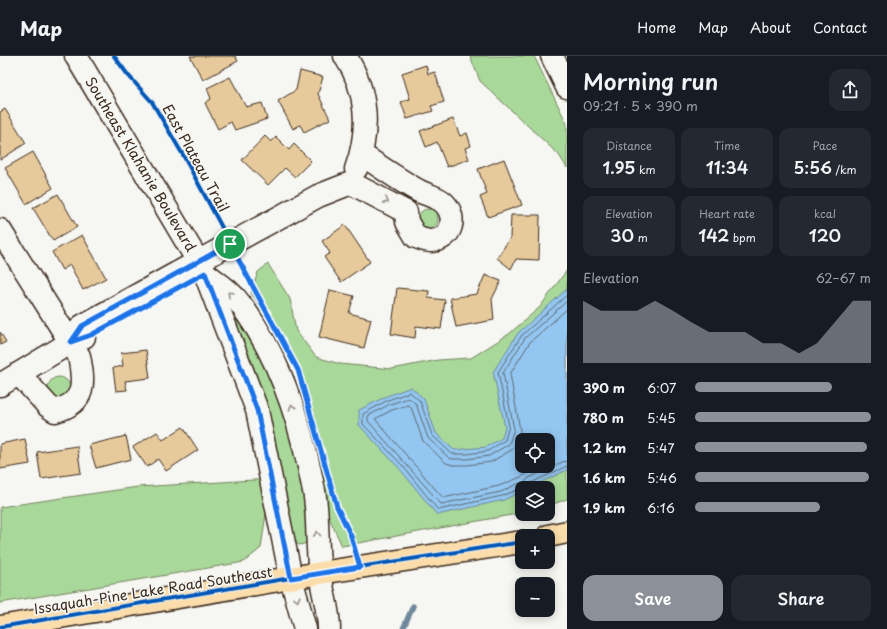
<!DOCTYPE html>
<html lang="en">
<head>
<meta charset="utf-8">
<style>
  :root { --surface:#171b24; --page:#242831; --text:#f1f3f6; --muted:#9ea1a6; --line:#363941; --accent:#8c9099 }
  body { margin:0; font-family:"Playpen Sans",sans-serif; background:var(--page); color:var(--text); height:100vh; display:flex; flex-direction:column; font-size:15px; white-space:nowrap }
  * { box-sizing:border-box; margin:0 }
  p { font-size:13px; color:var(--muted) }
  .icon { flex:none; width:22px; height:22px; fill:none; stroke:currentColor; stroke-width:2; stroke-linecap:round; stroke-linejoin:round }
  .map { position:relative; flex:1; overflow:hidden }
  .drawer { display:flex; flex-direction:column; background:var(--surface); width:320px }
  .drawer>* { flex:none }
  .buttons { position:absolute; left:515px; top:377px; display:grid; gap:8px }
  .buttons a { display:grid; place-items:center; width:40px; height:40px; border-radius:8px; background:var(--surface); box-shadow:0 2px 10px #0003; font-size:20px }
  .pin { position:absolute; display:grid; place-items:center; width:34px; height:34px; color:#fff; margin:-17px; border:2px solid #fff; border-radius:50%; box-shadow:0 1px 4px #0007 }
  .round { display:grid; place-items:center; flex:none; width:42px; height:42px; border-radius:12px; background:var(--page) }
  .head { display:flex; align-items:center; justify-content:space-between; height:68px; padding:0 16px }
  h1 { font-size:22px; font-weight:600; line-height:30px }
  .figures { display:grid; grid-template-columns:repeat(3,1fr); gap:6px; height:68px; padding:4px 16px }
  .figures div { display:grid; align-content:center; border-radius:10px; background:var(--page); text-align:center }
  .figures b { font-size:17px; font-weight:600 }
  .figures small { font-size:11px; font-weight:400 }
  .figures p { font-size:11px }
  .chart { height:112px; padding:8px 16px }
  .chart p { display:flex; justify-content:space-between }
  .chart svg { width:100%; height:72px; margin-top:4px; fill:var(--accent); opacity:.7 }
  .action { display:flex; gap:8px; margin-top:auto; padding:8px 16px }
  .action a { flex:1; height:46px; border-radius:12px; background:var(--accent); color:#fff; font-size:16px; font-weight:600; line-height:46px; text-align:center }
  .action a+a { background:var(--page); color:var(--text) }
  ul { padding:0 16px; list-style:none; font-size:13px }
  li { display:grid; grid-template-columns:64px 48px 1fr; align-items:center; height:30px }
  li i { height:10px; border-radius:5px; background:var(--accent) }
  header { display:flex; align-items:center; gap:24px; box-sizing:border-box; height:56px; padding:0 20px; background:var(--surface); border-bottom:1px solid var(--line) }
  header strong { font-size:19px }
  nav { display:flex; gap:22px; margin-inline-start:auto; font-size:14px }
  main { display:flex; flex:1; min-height:0 }
  .map>svg:first-child { display:block }
</style>
</head>
<body>
<header>
<strong>Map</strong>
<nav><a>Home</a><a>Map</a><a>About</a><a>Contact</a></nav>
</header>
<main>
<div class="map">
<svg width="567" height="573" viewBox="0 0 567 573">
  <rect width="100%" height="100%" fill="#f6f6f2"/>
  <filter id="ink" filterUnits="userSpaceOnUse"><feTurbulence type="fractalNoise" baseFrequency=".025" numOctaves="2"/><feDisplacementMap in="SourceGraphic" scale="8" xChannelSelector="R" yChannelSelector="G"/><feConvolveMatrix kernelMatrix="1 2 1 2 8 2 1 2 1" color-interpolation-filters="sRGB"/></filter>
  <g filter="url(#ink)">
    <g fill="#a9d99a" stroke="#72825c" fill-rule="evenodd">
      <path d="M470 0H534L567 68V112L559 99 480 25Z"/>
      <circle cx="428" cy="163" r="10"/>
      <path d="M268 208 290 243 296 275 316 301 340 308 392 313 438 304 471 302 509 278 540 251 567 214V443L548 450V432H522V457L342 490 326 455 313 380 299 319 275 272 251 237 258 216ZM522 384H548V410H522Z"/>
      <path d="M227 247 242 267 262 303 286 353 312 443 313 486 299 489 291 484C286 430 274 375 258 323 253 310 248 295 242 283 235 270 230 262 227 247Z"/>
      <circle cx="59" cy="332" r="11"/>
      <path d="M271 423 261 492 244 506 0 547V451L138 431Z"/>
    </g>
    <path fill="#93c6f0" stroke="#70889c" fill-rule="evenodd" d="M567 233V414L529 432H522V435L504 444 437 459 399 412 359 369V354L387 340 411 331 424 343 436 377 454 394 486 391 502 382 505 371 493 316 518 277ZM522 384H548V410H522Z"/>
    <g fill="none" stroke-linecap="round" stroke-linejoin="round">
      <g stroke="#5e6872" stroke-width="1">
        <path d="M567 245 525 282 503 317 514 373 509 388 489 400 467 403H453L449 402 428 382 416 348 409 342 390 348 368 360V365L441 448 501 436 517 428 524 427 529 422 562 406 567 405"/>
        <path d="M540 410 521 421 499 430 443 442 375 363 392 354 408 349 411 351 423 385 446 407 453 409H467L491 406 513 393 516 387 520 374 510 318 530 286 567 253"/>
        <path d="M522 432 502 440 438 454 402 409 363 368V358L388 344 410 336 420 345 432 379 452 398H467L488 395 505 384 509 370 498 316 522 279 567 239"/>
        <path d="M529 432 531 427 567 410"/>
      </g>
      <path stroke="#70889c" stroke-width="5.5" d="M403 573 413 550"/>
    </g>
    <g fill="#e7ca9b" stroke="#3b2a1e">
      <path d="M190 0H235L238 5 203 24Z"/>
      <path d="M426 9 428 18 435 16 444 46 431 50 433 55 407 63 401 46 410 43 402 17Z"/>
      <path d="M300 15 323 21 318 38 330 63 304 76 300 69 293 73 278 45 296 34Z"/>
      <path d="M230 21 246 51 262 47 267 63 235 74 231 66 218 73 205 47 211 43 207 32Z"/>
      <path d="M5 53 26 87 0 104V56Z"/>
      <path d="M453 63 460 80 467 77 471 90 465 92 469 103 447 111 437 86 426 91 420 75Z"/>
      <path d="M265 80 271 86 276 81 289 94 294 88 311 105 295 121 285 112 268 129 242 104Z"/>
      <path d="M33 96 53 132 26 148 5 112Z"/>
      <path d="M504 103 522 149 488 161 480 141 487 138 478 113Z"/>
      <path d="M58 138 77 171 53 185 33 152Z"/>
      <path d="M511 159H540L539 204 516 203 511 213 497 202 510 182Z"/>
      <path d="M345 169 370 206 341 226 324 201 330 197 322 185Z"/>
      <path d="M82 179 106 222 83 234 70 209 62 214 52 196Z"/>
      <path d="M485 219 501 225 492 243 494 264 456 271 450 242 477 238Z"/>
      <path d="M397 232 429 235 428 242 445 244 441 273 416 270 415 282 391 278Z"/>
      <path d="M330 234 354 240 349 257 371 263 364 292 319 281Z"/>
      <path d="M0 276 6 286 0 289Z"/>
      <path d="M146 294 150 322 125 325 127 334 116 335 113 312 123 310 121 297Z"/>
      <path d="M183 371 198 394 166 415 158 403 147 411 133 391 157 376 163 384Z"/>
      <path d="M126 380 131 403 96 412 89 389Z"/>
      <path d="M25 383 30 408 0 413V388Z"/>
      <path d="M77 390 81 417 41 423 37 396Z"/>
    </g>
    <g fill="none" stroke-linecap="round" stroke-linejoin="round">
      <defs>
        <g id="minor">
          <path d="M76 0 205 217 257 354 291 522 305 573"/>
          <path d="M345 0C368 34 370 75 356 113"/>
          <path d="M552 0 567 31"/>
          <path d="M0 174 79 300C84 326 87 347 55 355L48 350 19 318"/>
          <path d="M205 217C218 227 232 236 241 249 280 301 302 372 314 435 319 461 316 489 320 516 322 536 329 553 329 573"/>
          <path d="M71 286 82 270 168 222 318 140 351 127 406 156 407 166 416 181C421 183 426 185 431 185 452 184 458 161 444 147 438 141 427 139 419 135 399 124 381 111 362 99"/>
          <path d="M0 329 71 286 84 281"/>
        </g>
        <g id="major">
          <path d="M548 480 567 476"/>
          <path d="M0 571 320 517 522 486"/>
        </g>
      </defs>
      <use href="#minor" stroke="#3b2a1e" stroke-width="25"/>
      <use href="#major" stroke="#3b2a1e" stroke-width="25"/>
      <use href="#minor" stroke="#f6f6f2" stroke-width="22"/>
      <use href="#major" stroke="#fbddab" stroke-width="22"/>
      <defs>
        <g id="cycleway">
          <path d="M114 0 128 19 152 46 183 99 298 313 337 451 351 480 360 511"/>
          <path d="M0 571 320 517 522 486"/>
        </g>
      </defs>
      <use href="#cycleway" stroke="#f6f6f2" stroke-width="6"/>
      <use href="#cycleway" stroke="#0057b8" stroke-width="4"/>
    </g>
    <defs><path id="oneway-chevron" d="M-2-3.5L2.5 0L-2 3.5" fill="none" stroke-width="1.6" stroke-linecap="round" stroke-linejoin="round"/></defs>
    <g stroke="#989088">
      <use href="#oneway-chevron" transform="translate(386 145) rotate(28)"/>
      <use href="#oneway-chevron" transform="translate(230 238) rotate(-136)"/>
      <use href="#oneway-chevron" transform="translate(292 351) rotate(-109)"/>
      <use href="#oneway-chevron" transform="translate(317 478) rotate(-94)"/>
      <use href="#oneway-chevron" transform="translate(297 543) rotate(75)"/>
    </g>
  </g>
  <g fill="none" stroke-linecap="round" stroke-linejoin="round" filter="url(#ink)">
    <defs>
      <path id="route" d="M230 188 298 314 337 451 351 480 360 511 291 522 257 354 205 217 91 279 71 286 82 270Z"/>
    </defs>
    <use href="#route" stroke="#fff" stroke-width="8"/>
    <use href="#route" stroke="#1a73e8" stroke-width="5"/>
  </g>
  <g text-anchor="middle" dominant-baseline="central" stroke-width="3.5" stroke-linejoin="round" paint-order="stroke">
    <g font-size="14" fill="#3b2a1e" stroke="#f6f6f2">
      <text transform="translate(196 102) rotate(61)">East Plateau Trail</text>
      <text transform="translate(141 108) rotate(59)">Southeast Klahanie Boulevard</text>
      <text transform="translate(153 534) rotate(-9)">Issaquah-Pine Lake Road Southeast</text>
    </g>
  </g>
</svg>
<div class="buttons">
<a><svg class="icon" aria-label="locate" viewBox="0 0 24 24"><circle cx="12" cy="12" r="6"/><path d="M12 2v4M12 18v4M2 12h4M18 12h4"/></svg></a>
<a><svg class="icon" aria-label="layers" viewBox="0 0 24 24"><path d="M12 4l9 5-9 5-9-5zM3 14l9 5 9-5"/></svg></a>
<a>+</a>
<a>−</a>
</div>
<div class="pin" style="left:230px;top:188px;background:#1e9e55"><svg class="icon" aria-label="arrive" viewBox="0 0 24 24"><path d="M6 21V4h12l-3 4 3 4H6"/></svg></div>
</div>
<section class="drawer">
<div class="head"><div><h1>Morning run</h1><p>09:21 · 5 × 390 m</p></div><a class="round"><svg class="icon" aria-label="share" viewBox="0 0 24 24"><path d="M12 15V3M7 8l5-5 5 5M5 13v7h14v-7"/></svg></a></div>
<div class="figures">
<div><p>Distance</p><b>1.95<small> km</small></b></div>
<div><p>Time</p><b>11:34</b></div>
<div><p>Pace</p><b>5:56<small> /km</small></b></div>
</div>
<div class="figures">
<div><p>Elevation</p><b>30<small> m</small></b></div>
<div><p>Heart rate</p><b>142<small> bpm</small></b></div>
<div><p>kcal</p><b>120</b></div>
</div>
<div class="chart"><p><span>Elevation</span>62–67 m</p>
<svg viewBox="0 0 160 44" preserveAspectRatio="none"><path d="M0 44V6L10 12L20 12L30 12L40 6L50 12L60 19L70 25L80 25L90 25L100 32L110 32L120 38L130 32L140 19L150 6L160 6V44z"/></svg>
</div>
<ul>
<li><b>390 m</b>6:07<i style="width:78%"></i></li>
<li><b>780 m</b>5:45<i style="width:100%"></i></li>
<li><b>1.2 km</b>5:47<i style="width:98%"></i></li>
<li><b>1.6 km</b>5:46<i style="width:99%"></i></li>
<li><b>1.9 km</b>6:16<i style="width:71%"></i></li>
</ul>
<div class="action"><a>Save</a><a>Share</a></div>
</section>
</main>
</body>
</html>
